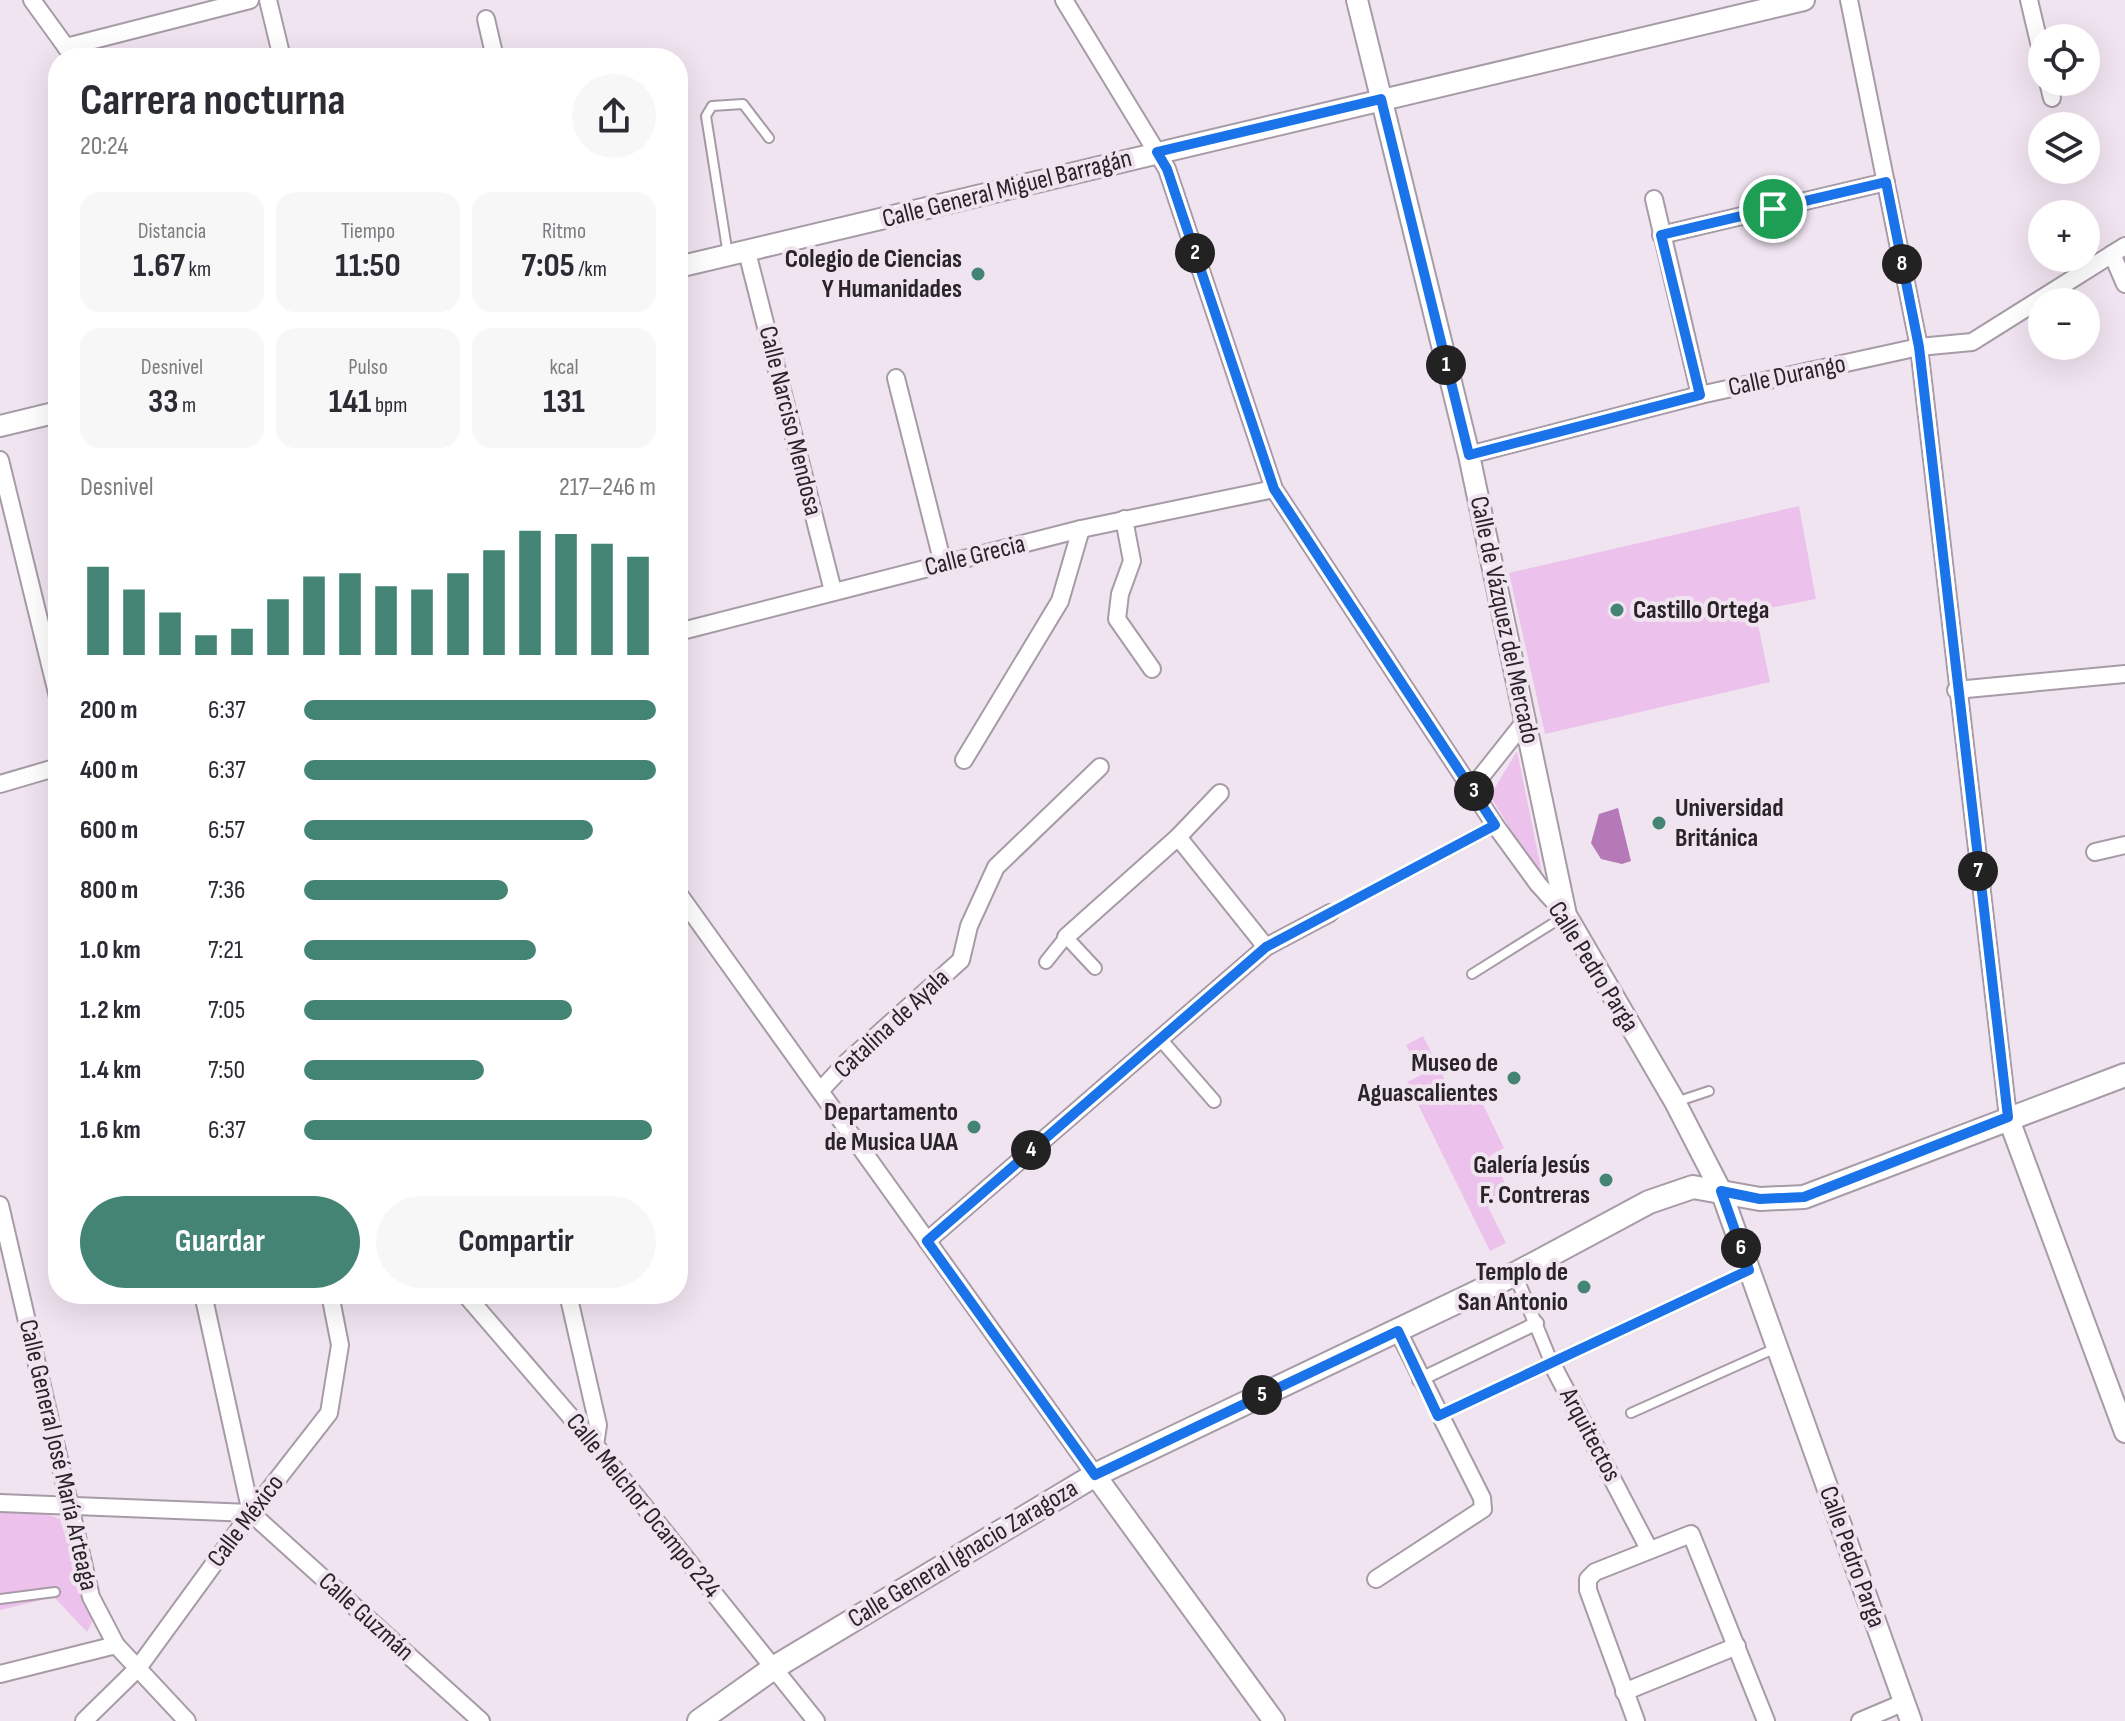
<!DOCTYPE html>
<html lang="es">
<head>
<meta charset="utf-8">
<style>
  :root { --surface:#fff; --page:#f7f7f7; --text:#2b2b33; --muted:#7c7c81; --accent:#438475 }
  body { margin:0; font-family:"Sofia Sans Condensed",sans-serif; background:var(--page); color:var(--text); height:100vh; display:flex; flex-direction:column; font-size:30px; white-space:nowrap }
  * { box-sizing:border-box; margin:0 }
  p { font-size:26px; color:var(--muted) }
  .icon { flex:none; width:44px; height:44px; fill:none; stroke:currentColor; stroke-width:2; stroke-linecap:round; stroke-linejoin:round }
  .map { position:relative; flex:1; overflow:hidden }
  .side { position:absolute; left:48px; top:48px; width:640px; height:1256px; display:flex; flex-direction:column; background:var(--surface); border-radius:32px; box-shadow:0 8px 32px #0002 }
  .side>* { flex:none }
  .fabs { position:absolute; left:2028px; top:24px; display:grid; gap:16px }
  .fabs a { display:grid; place-items:center; width:72px; height:72px; border-radius:50%; background:var(--surface); box-shadow:0 8px 32px #0002; font-size:40px }
  .pin { position:absolute; display:grid; place-items:center; width:68px; height:68px; color:#fff; margin:-34px; border:4px solid #fff; border-radius:50%; box-shadow:0 2px 8px #0007 }
  .km { position:absolute; width:40px; height:40px; margin:-20px; border-radius:50%; background:#222; color:#fff; font-size:22px; line-height:40px; text-align:center }
  .round { display:grid; place-items:center; flex:none; width:84px; height:84px; border-radius:42px; background:var(--page) }
  .overview { display:flex; align-items:center; justify-content:space-between; height:136px; padding:0 32px }
  h1 { font-size:44px; font-weight:700; line-height:60px }
  .stats { display:grid; grid-template-columns:repeat(3,1fr); gap:12px; height:136px; padding:8px 32px }
  .stats div { display:grid; align-content:center; border-radius:20px; background:var(--page); text-align:center }
  .stats b { font-size:34px; font-weight:700 }
  .stats small { font-size:22px; font-weight:400 }
  .stats p { font-size:22px }
  .chart { height:224px; padding:16px 32px }
  .chart p { display:flex; justify-content:space-between }
  .chart svg { width:100%; height:144px; margin-top:8px; stroke:var(--accent); stroke-width:6 }
  .cta { display:flex; gap:16px; margin-top:auto; padding:16px 32px }
  .cta a { flex:1; height:92px; border-radius:48px; background:var(--accent); color:#fff; font-size:32px; font-weight:700; line-height:92px; text-align:center }
  .cta a+a { background:var(--page); color:var(--text) }
  ul { padding:0 32px; list-style:none; font-size:26px }
  li { display:grid; grid-template-columns:128px 96px 1fr; align-items:center; height:60px }
  li i { height:20px; border-radius:10px; background:var(--accent) }
  .map>svg:first-child { display:block }
</style>
</head>
<body>
<div class="map">
<svg width="2125" height="1721" viewBox="0 0 2125 1721">
  <rect width="100%" height="100%" fill="#f0e4f0"/>
  <g fill="#ecc1eb">
    <path d="M1799 506 1816 599 1755 611 1770 682 1545 734 1509 573Z"/>
    <path d="M1517 751 1544 883 1490 796Z"/>
    <path d="M1423 1036 1455 1100 1476 1090 1504 1148 1491 1155 1511 1195 1488 1207 1506 1243 1490 1251 1407 1082 1421 1075 1406 1045Z"/>
    <path d="M0 1512 47 1514 60 1519 92 1622 87 1632 54 1597 0 1610Z"/>
  </g>
  <path fill="#b679b7" d="M1618 808 1631 861 1622 864 1601 859 1591 843 1599 814Z"/>
  <g fill="none" stroke-linecap="round" stroke-linejoin="round">
    <defs>
      <g id="service">
        <path d="M728 255 706 116 712 106 743 104 769 138"/>
        <path d="M1472 974 1566 915"/>
        <path d="M1676 1102 1709 1091"/>
        <path d="M1631 1413 1776 1348"/>
        <path d="M0 1599 55 1592"/>
      </g>
      <g id="pedestrian">
        <path d="M1330 913 1495 825"/>
        <path d="M1046 962 1066 937 1095 968"/>
        <path d="M1161 1040 1214 1101"/>
        <path d="M1515 1274 1552 1364"/>
        <path d="M1419 1380 1537 1323"/>
        <path d="M1438 1416 1749 1270"/>
      </g>
      <g id="minor">
        <path d="M32 0 74 58"/>
        <path d="M268 0 282 58"/>
        <path d="M1064 0 1167 169 1274 489 1495 825 1538 884 1566 915"/>
        <path d="M1849 0 1919 347 2008 1117"/>
        <path d="M2029 0 2042 55"/>
        <path d="M486 19 495 58"/>
        <path d="M66 47 250 0"/>
        <path d="M2048 82 2052 98"/>
        <path d="M1654 199 1700 395"/>
        <path d="M1661 235 1886 182"/>
        <path d="M747 252 833 591"/>
        <path d="M2112 254 2125 284"/>
        <path d="M896 378 943 564"/>
        <path d="M1469 455 1700 395 1919 347 1972 342 2125 246"/>
        <path d="M0 460 58 697"/>
        <path d="M1124 519 1132 561 1120 594 1117 619 1152 669"/>
        <path d="M678 632 1081 529 1274 489"/>
        <path d="M1956 690 2125 674"/>
        <path d="M964 760 1060 601 1081 529"/>
        <path d="M0 784 58 767"/>
        <path d="M1472 788 1526 720"/>
        <path d="M1178 837 1266 947"/>
        <path d="M2095 852 2125 845"/>
        <path d="M678 893 1095 1475"/>
        <path d="M1066 937 1178 837 1220 793"/>
        <path d="M820 1091 846 1063 961 960 969 926 996 867 1100 767"/>
        <path d="M0 1205 91 1597 116 1645 187 1721"/>
        <path d="M927 1241 1266 947 1330 913"/>
        <path d="M203 1294 251 1513"/>
        <path d="M465 1294 595 1445 816 1721"/>
        <path d="M568 1294 598 1425 595 1445"/>
        <path d="M1552 1364 1649 1549"/>
        <path d="M0 1503 251 1513"/>
        <path d="M251 1513 481 1721"/>
        <path d="M1376 1579 1483 1509 1482 1498 1398 1331"/>
        <path d="M0 1674 116 1645"/>
        <path d="M1624 1692 1737 1646"/>
        <path d="M84 1721 138 1668 251 1513 329 1413 340 1345 330 1294"/>
        <path d="M1636 1721 1588 1590V1579L1595 1572 1691 1534 1766 1721"/>
        <path d="M1860 1721 1905 1702"/>
      </g>
      <g id="tertiary">
        <path d="M1357 0 1469 455 1566 915 1675 1102 1721 1191 1911 1721"/>
        <path d="M678 267 1804 0"/>
        <path d="M0 426 58 412"/>
        <path d="M2008 1117 2125 1432"/>
        <path d="M1095 1475 1274 1721"/>
      </g>
      <path id="secondary" d="M699 1721 775 1667 1095 1475 1515 1274 1649 1202 1693 1187 1760 1199 1804 1197 2125 1075"/>
    </defs>
    <use href="#service" stroke="#a69ba6" stroke-width="12"/>
    <use href="#pedestrian" stroke="#a69ba6" stroke-width="16"/>
    <use href="#minor" stroke="#a69ba6" stroke-width="20"/>
    <use href="#tertiary" stroke="#a69ba6" stroke-width="24"/>
    <use href="#secondary" stroke="#a69ba6" stroke-width="26"/>
    <use href="#service" stroke="#fff" stroke-width="8"/>
    <use href="#pedestrian" stroke="#fff" stroke-width="12"/>
    <use href="#minor" stroke="#fff" stroke-width="16"/>
    <use href="#tertiary" stroke="#fff" stroke-width="20"/>
    <use href="#secondary" stroke="#fff" stroke-width="22"/>
  </g>
  <g fill="none" stroke-linecap="round" stroke-linejoin="round">
    <defs>
      <path id="route" d="M1381 99 1469 455 1700 395 1661 235 1886 182 1919 347 2008 1117 1804 1197 1760 1199 1721 1191 1749 1270 1438 1416 1398 1331 1095 1475 927 1241 1266 947 1495 825 1274 489 1167 169 1157 152Z"/>
    </defs>
    <use href="#route" stroke="#fff" stroke-width="16"/>
    <use href="#route" stroke="#1a73e8" stroke-width="10"/>
  </g>
  <g fill="#438475" stroke="#f0e4f0" stroke-width="3">
    <circle cx="978" cy="274" r="8"/>
    <circle cx="1617" cy="610" r="8"/>
    <circle cx="1659" cy="823" r="8"/>
    <circle cx="1514" cy="1078" r="8"/>
    <circle cx="974" cy="1127" r="8"/>
    <circle cx="1606" cy="1180" r="8"/>
    <circle cx="1584" cy="1287" r="8"/>
  </g>
  <g text-anchor="middle" dominant-baseline="central" stroke-width="8" stroke-linejoin="round" paint-order="stroke">
    <g font-size="26" fill="#292428" stroke="#f0e4f0">
      <text transform="translate(1007 189) rotate(-14)">Calle General Miguel Barragán</text>
      <text transform="translate(1787 376) rotate(-12)">Calle Durango</text>
      <text transform="translate(790 421) rotate(76)">Calle Narciso Mendosa</text>
      <text transform="translate(975 556) rotate(-14)">Calle Grecia</text>
      <text transform="translate(1504 620) rotate(78)">Calle de Vázquez del Mercado</text>
      <text transform="translate(1593 967) rotate(58)">Calle Pedro Parga</text>
      <text transform="translate(892 1024) rotate(-43)">Catalina de Ayala</text>
      <text transform="translate(1590 1435) rotate(62)">Arquitectos</text>
      <text transform="translate(58 1455) rotate(77)">Calle General José María Arteaga</text>
      <text transform="translate(643 1506) rotate(51)">Calle Melchor Ocampo 224</text>
      <text transform="translate(246 1521) rotate(-53)">Calle México</text>
      <text transform="translate(963 1554) rotate(-31)">Calle General Ignacio Zaragoza</text>
      <text transform="translate(1852 1557) rotate(70)">Calle Pedro Parga</text>
      <text transform="translate(366 1617) rotate(42)">Calle Guzmán</text>
    </g>
    <g font-size="26" font-weight="bold" fill="#292428" stroke="#f0e4f0" text-anchor="end">
      <text x="962" y="259">Colegio de Ciencias<tspan x="962" dy="30">Y Humanidades</tspan></text>
      <text x="1633" y="610" text-anchor="start">Castillo Ortega</text>
      <text x="1675" y="808" text-anchor="start">Universidad<tspan x="1675" dy="30">Británica</tspan></text>
      <text x="1498" y="1063">Museo de<tspan x="1498" dy="30">Aguascalientes</tspan></text>
      <text x="958" y="1112">Departamento<tspan x="958" dy="30">de Musica UAA</tspan></text>
      <text x="1590" y="1165">Galería Jesús<tspan x="1590" dy="30">F. Contreras</tspan></text>
      <text x="1568" y="1272">Templo de<tspan x="1568" dy="30">San Antonio</tspan></text>
    </g>
  </g>
</svg>
<div class="fabs">
<a><svg class="icon" aria-label="locate" viewBox="0 0 24 24"><circle cx="12" cy="12" r="6"/><path d="M12 2v4M12 18v4M2 12h4M18 12h4"/></svg></a>
<a><svg class="icon" aria-label="layers" viewBox="0 0 24 24"><path d="M12 4l9 5-9 5-9-5zM3 14l9 5 9-5"/></svg></a>
<a>+</a>
<a>−</a>
</div>
<div class="pin" style="left:1773px;top:209px;background:#1e9e55"><svg class="icon" aria-label="arrive" viewBox="0 0 24 24"><path d="M6 21V4h12l-3 4 3 4H6"/></svg></div>
<b class="km" style="left:1446px;top:365px">1</b>
<b class="km" style="left:1195px;top:253px">2</b>
<b class="km" style="left:1474px;top:791px">3</b>
<b class="km" style="left:1031px;top:1150px">4</b>
<b class="km" style="left:1262px;top:1395px">5</b>
<b class="km" style="left:1741px;top:1248px">6</b>
<b class="km" style="left:1978px;top:871px">7</b>
<b class="km" style="left:1902px;top:264px">8</b>
<section class="side">
<div class="overview"><div><h1>Carrera nocturna</h1><p>20:24</p></div><a class="round"><svg class="icon" aria-label="share" viewBox="0 0 24 24"><path d="M12 15V3M7 8l5-5 5 5M5 13v7h14v-7"/></svg></a></div>
<div class="stats">
<div><p>Distancia</p><b>1.67<small> km</small></b></div>
<div><p>Tiempo</p><b>11:50</b></div>
<div><p>Ritmo</p><b>7:05<small> /km</small></b></div>
</div>
<div class="stats">
<div><p>Desnivel</p><b>33<small> m</small></b></div>
<div><p>Pulso</p><b>141<small> bpm</small></b></div>
<div><p>kcal</p><b>131</b></div>
</div>
<div class="chart"><p><span>Desnivel</span>217–246 m</p>
<svg viewBox="0 0 160 44" preserveAspectRatio="none"><path d="M5 44V17M15 44V24M25 44V31M35 44V38M45 44V36M55 44V27M65 44V20M75 44V19M85 44V23M95 44V24M105 44V19M115 44V12M125 44V6M135 44V7M145 44V10M155 44V14"/></svg>
</div>
<ul>
<li><b>200 m</b>6:37<i style="width:100%"></i></li>
<li><b>400 m</b>6:37<i style="width:100%"></i></li>
<li><b>600 m</b>6:57<i style="width:82%"></i></li>
<li><b>800 m</b>7:36<i style="width:58%"></i></li>
<li><b>1.0 km</b>7:21<i style="width:66%"></i></li>
<li><b>1.2 km</b>7:05<i style="width:76%"></i></li>
<li><b>1.4 km</b>7:50<i style="width:51%"></i></li>
<li><b>1.6 km</b>6:37<i style="width:99%"></i></li>
</ul>
<div class="cta"><a>Guardar</a><a>Compartir</a></div>
</section>
</div>
</body>
</html>
